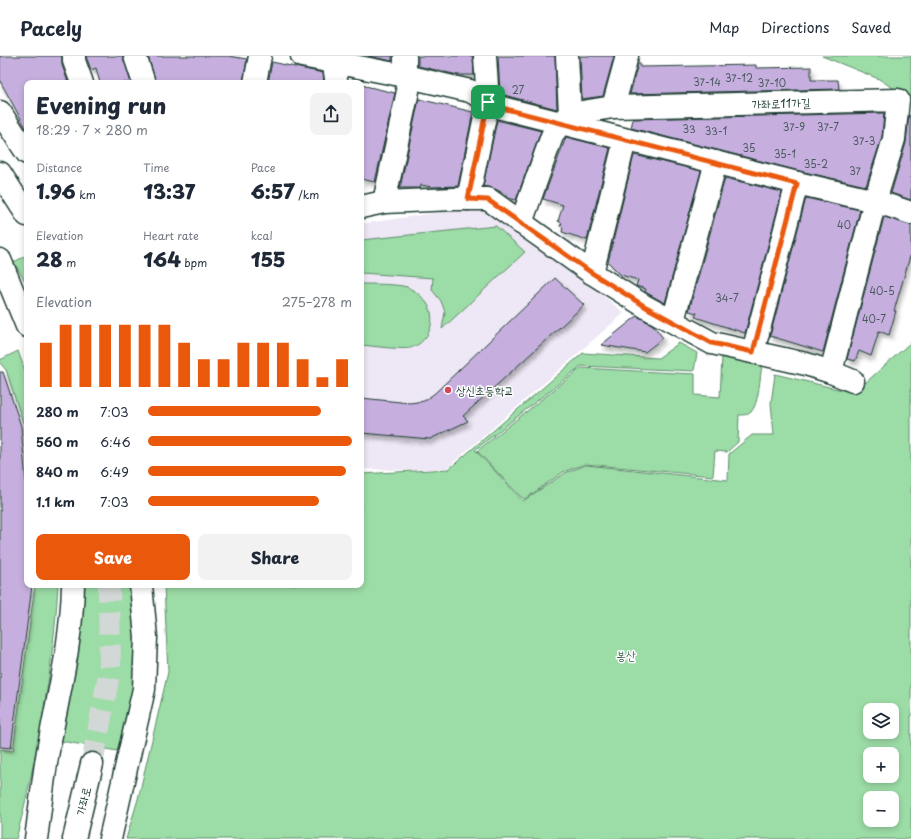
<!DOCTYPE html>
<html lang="en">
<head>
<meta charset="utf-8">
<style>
  :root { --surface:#fff; --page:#f2f2f3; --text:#1f2937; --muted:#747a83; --line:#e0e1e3; --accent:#ea580c }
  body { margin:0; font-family:"Playpen Sans","Poor Story",sans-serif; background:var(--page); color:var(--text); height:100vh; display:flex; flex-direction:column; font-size:15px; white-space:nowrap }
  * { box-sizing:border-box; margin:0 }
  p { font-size:13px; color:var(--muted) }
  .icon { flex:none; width:22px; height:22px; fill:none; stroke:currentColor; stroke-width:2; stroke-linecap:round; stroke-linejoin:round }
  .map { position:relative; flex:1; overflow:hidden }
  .side { position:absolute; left:24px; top:24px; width:340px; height:508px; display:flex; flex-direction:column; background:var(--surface); border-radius:8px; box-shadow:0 2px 6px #0003 }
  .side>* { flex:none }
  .tools { position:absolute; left:863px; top:647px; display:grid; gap:8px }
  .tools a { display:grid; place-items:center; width:36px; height:36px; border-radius:8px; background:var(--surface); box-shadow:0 2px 6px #0003; font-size:20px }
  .pin { position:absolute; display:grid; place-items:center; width:34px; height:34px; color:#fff; margin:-17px; border-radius:8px; box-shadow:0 2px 6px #0006 }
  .round { display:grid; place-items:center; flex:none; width:42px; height:42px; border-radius:8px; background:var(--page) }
  .headline { display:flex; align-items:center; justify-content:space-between; height:68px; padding:0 12px }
  h1 { font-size:22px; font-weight:800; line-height:30px }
  .metrics { display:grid; grid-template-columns:repeat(3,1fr); gap:6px; height:68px; padding:4px 12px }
  .metrics div { display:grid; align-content:center }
  .metrics b { font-size:20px; font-weight:800 }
  .metrics small { font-size:11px; font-weight:400 }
  .metrics p { font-size:11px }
  .chart { height:112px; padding:8px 12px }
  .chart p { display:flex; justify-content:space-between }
  .chart svg { width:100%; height:72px; margin-top:4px; stroke:var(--accent); stroke-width:6 }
  .primary-button { display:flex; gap:8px; margin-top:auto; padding:8px 12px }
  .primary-button a { flex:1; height:46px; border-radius:8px; background:var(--accent); color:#fff; font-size:16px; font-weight:800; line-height:46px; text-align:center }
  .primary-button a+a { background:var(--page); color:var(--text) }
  ul { padding:0 12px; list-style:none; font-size:13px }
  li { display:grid; grid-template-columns:64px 48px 1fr; align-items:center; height:30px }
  li i { height:10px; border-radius:5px; background:var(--accent) }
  header { display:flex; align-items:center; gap:24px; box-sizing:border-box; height:56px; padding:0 20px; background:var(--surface); border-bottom:1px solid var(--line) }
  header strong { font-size:19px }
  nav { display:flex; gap:22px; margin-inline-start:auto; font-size:14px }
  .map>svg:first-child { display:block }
</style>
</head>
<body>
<header>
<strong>Pacely</strong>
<nav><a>Map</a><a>Directions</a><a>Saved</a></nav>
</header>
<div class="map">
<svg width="911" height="783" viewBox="0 0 911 783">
  <defs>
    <filter id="shadow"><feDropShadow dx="2.5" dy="4.5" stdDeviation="2" flood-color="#0004"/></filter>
  </defs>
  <rect width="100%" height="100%" fill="#fff"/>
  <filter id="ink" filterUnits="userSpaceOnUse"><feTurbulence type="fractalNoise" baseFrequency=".025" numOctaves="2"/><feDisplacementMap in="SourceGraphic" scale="8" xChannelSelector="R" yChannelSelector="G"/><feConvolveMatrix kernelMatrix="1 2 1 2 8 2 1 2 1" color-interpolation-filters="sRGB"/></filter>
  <g filter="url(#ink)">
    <path fill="#eee7f5" d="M482 150 552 196 624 257 447 412 409 414 361 413V168Z"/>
    <g fill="#9cdca6" stroke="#5e8c6d" fill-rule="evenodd">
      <path d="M822 0H911V44L879 23Z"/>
      <path d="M496 170 525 196 442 273 445 256 441 245 432 234 433 222 361 217V184Z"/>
      <path d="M27 199V229L14 206Z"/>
      <path d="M361 228C371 228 398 228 407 231 416 235 427 244 430 253 436 269 426 288 410 292 400 294 372 290 361 289Z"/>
      <path d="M911 286V783H126L138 743 168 616 164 529H361V418L449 413 583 297 658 302 679 287 697 297 694 315 581 310 475 394 523 445 565 417 586 409 728 424 729 398 752 379H774L771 347 775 318 854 337ZM870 654H892V676H870ZM870 698H892V720H870ZM870 742H892V764H870Z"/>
      <path d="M18 295 27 320V406L24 370 6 314 0 307V304Z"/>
      <path d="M722 300 762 309C760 320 759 348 751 356 748 359 744 359 739 359L738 386 727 396 715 395 713 420 585 408 563 416 525 443 521 441 477 395 581 312 695 318V339L720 341Z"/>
      <path d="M35 529H58C55 585 47 641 36 696 30 725 24 754 16 783H0V693L13 695Z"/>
      <path d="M80 529H130L139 577 134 631 117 695 61 685Z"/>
    </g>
    <g fill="#c6afde" stroke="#1f3d34" filter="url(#shadow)">
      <path d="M0 0H62V9L68 26 27 27V74L0 25Z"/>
      <path d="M86 0H123L131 27H100L96 12 91 14Z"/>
      <path d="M148 0H228L247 3 243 27H156Z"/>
      <path d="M368 0H392V5Z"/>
      <path d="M418 0H473L474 19H458L418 10Z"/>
      <path d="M498 0H555L557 53 500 38Z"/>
      <path d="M580 0H614L603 40 582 43Z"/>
      <path d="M272 6 323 17 324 27H268Z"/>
      <path d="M638 7H640V11L756 9V12L811 11V24H838L839 33 630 38Z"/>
      <path d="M361 29 395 37 375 126 361 123Z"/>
      <path d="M419 43 473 56 458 130 432 131 421 129 420 132H400Z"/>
      <path d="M884 57 882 81 866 130 800 115 631 72 633 63Z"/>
      <path d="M909 59 911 60V144L891 137 906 87Z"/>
      <path d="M497 64 541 75 516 144 508 142 507 139 495 133 483 130Z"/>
      <path d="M566 81 610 92 587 184 562 176 563 171 560 170 562 167 558 165 563 149 543 143Z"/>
      <path d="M634 99 701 115 665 247 645 236 646 233 636 230 638 224 621 219 608 206Z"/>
      <path d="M725 122 782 136 745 277 695 261 697 257 689 255Z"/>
      <path d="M806 142 860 154 823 296 770 280Z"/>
      <path d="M884 161 911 169V197L894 255H896L889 279 879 275 871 300 859 295 855 305 847 303Z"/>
      <path d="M555 222 584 249 463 360 468 365 430 383 361 377V342L410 347 424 345 435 337Z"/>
      <path d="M637 260 653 269 663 282 645 296 601 289Z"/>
      <path d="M0 316H3L21 370 27 436V530H32L11 692 0 691Z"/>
    </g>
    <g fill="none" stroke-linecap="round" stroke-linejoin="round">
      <path stroke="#d2d8d6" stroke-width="22" stroke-dasharray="22 11" stroke-linecap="butt" d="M92 708 110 613 109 529"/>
      <defs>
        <g id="minor">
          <path d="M74 0V5L82 27"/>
          <path d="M135 0 144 27"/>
          <path d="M302 0 405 20 470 35 498 51 797 127 875 145 911 157"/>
          <path d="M333 0 336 23V27"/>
          <path d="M567 0 570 58"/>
          <path d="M255 27 260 0"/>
          <path d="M613 51 627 0"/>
          <path d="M468 143 488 46 485 0"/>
          <path d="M384 146 408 35 405 20V0"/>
          <path d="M361 151 384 146 454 143H488L592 217 646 251 712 287 806 308 831 316 853 325"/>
          <path d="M521 167 552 80 560 67 570 58 613 51 898 44 894 83 875 145 831 316"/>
          <path d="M592 217 625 84"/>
          <path d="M673 265 716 106"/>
          <path d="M753 296 797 127"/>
        </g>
        <g id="secondary">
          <path d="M0 56 27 97"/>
          <path d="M0 117 27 159"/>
          <path d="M0 204 27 270"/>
          <path d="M36 783C40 754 43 724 48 695 58 640 72 585 73 529"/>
          <path d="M74 783 92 708"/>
          <path d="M110 783 144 633 146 581 141 529"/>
        </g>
      </defs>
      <use href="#minor" stroke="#1f3d34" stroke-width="25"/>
      <use href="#secondary" stroke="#1f3d34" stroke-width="25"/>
      <use href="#minor" stroke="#fff" stroke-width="22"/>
      <use href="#secondary" stroke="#fff" stroke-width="22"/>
    </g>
  </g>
  <g fill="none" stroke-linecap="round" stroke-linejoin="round" filter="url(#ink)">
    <defs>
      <path id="route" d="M488 46 498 51 797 128 753 296 712 287 646 251 592 217 488 144 468 143Z"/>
    </defs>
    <use href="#route" stroke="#fff" stroke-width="8"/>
    <use href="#route" stroke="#ea580c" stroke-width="5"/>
  </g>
  <circle fill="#d1495b" stroke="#fff" stroke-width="1.5" cx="448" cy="334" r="4"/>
  <g text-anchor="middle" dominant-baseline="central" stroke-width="3" stroke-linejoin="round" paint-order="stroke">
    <g font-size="10" fill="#495a5e">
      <text x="739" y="21">37-12</text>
      <text x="707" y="25">37-14</text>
      <text x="772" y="26">37-10</text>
      <text x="518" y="33">27</text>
      <text x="794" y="70">37-9</text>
      <text x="828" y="70">37-7</text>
      <text x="689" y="72">33</text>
      <text x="716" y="74">33-1</text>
      <text x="864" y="84">37-3</text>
      <text x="749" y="91">35</text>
      <text x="785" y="97">35-1</text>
      <text x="816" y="107">35-2</text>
      <text x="855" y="114">37</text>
      <text x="844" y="168">40</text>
      <text x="882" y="234">40-5</text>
      <text x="727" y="241">34-7</text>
      <text x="874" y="262">40-7</text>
    </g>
    <g font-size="12" fill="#1f3d34" stroke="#fff">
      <text transform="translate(781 47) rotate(-2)">가좌로11가길</text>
      <text transform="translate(83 745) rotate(-77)">가좌로</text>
    </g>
    <g font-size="12" fill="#1f3d34" stroke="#fff" text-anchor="start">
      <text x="456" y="334">상신초등학교</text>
    </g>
    <g font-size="12" fill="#3e6550" stroke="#fff">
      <text x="626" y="599">봉산</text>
    </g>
  </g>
</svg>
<div class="tools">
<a><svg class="icon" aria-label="layers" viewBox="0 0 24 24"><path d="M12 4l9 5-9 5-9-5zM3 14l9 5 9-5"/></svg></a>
<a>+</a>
<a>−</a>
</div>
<div class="pin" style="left:488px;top:46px;background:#1e9e55"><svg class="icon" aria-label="arrive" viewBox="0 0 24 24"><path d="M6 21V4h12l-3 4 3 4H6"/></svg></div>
<section class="side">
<div class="headline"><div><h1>Evening run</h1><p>18:29 · 7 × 280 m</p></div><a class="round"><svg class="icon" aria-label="share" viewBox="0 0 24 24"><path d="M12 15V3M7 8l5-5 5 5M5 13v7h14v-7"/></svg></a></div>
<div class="metrics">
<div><p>Distance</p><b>1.96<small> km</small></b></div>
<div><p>Time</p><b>13:37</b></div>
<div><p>Pace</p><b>6:57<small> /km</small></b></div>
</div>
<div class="metrics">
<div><p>Elevation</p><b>28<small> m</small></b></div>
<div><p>Heart rate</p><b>164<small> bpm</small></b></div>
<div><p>kcal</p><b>155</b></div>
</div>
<div class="chart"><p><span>Elevation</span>275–278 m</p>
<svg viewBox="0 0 160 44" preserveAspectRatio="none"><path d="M5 44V17M15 44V6M25 44V6M35 44V6M45 44V6M55 44V6M65 44V6M75 44V17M85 44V27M95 44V27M105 44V17M115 44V17M125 44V17M135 44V27M145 44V38M155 44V27"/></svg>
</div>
<ul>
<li><b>280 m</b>7:03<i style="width:85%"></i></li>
<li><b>560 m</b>6:46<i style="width:100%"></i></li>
<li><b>840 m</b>6:49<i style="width:97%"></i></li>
<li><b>1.1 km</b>7:03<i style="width:84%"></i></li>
</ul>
<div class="primary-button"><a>Save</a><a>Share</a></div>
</section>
</div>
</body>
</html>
